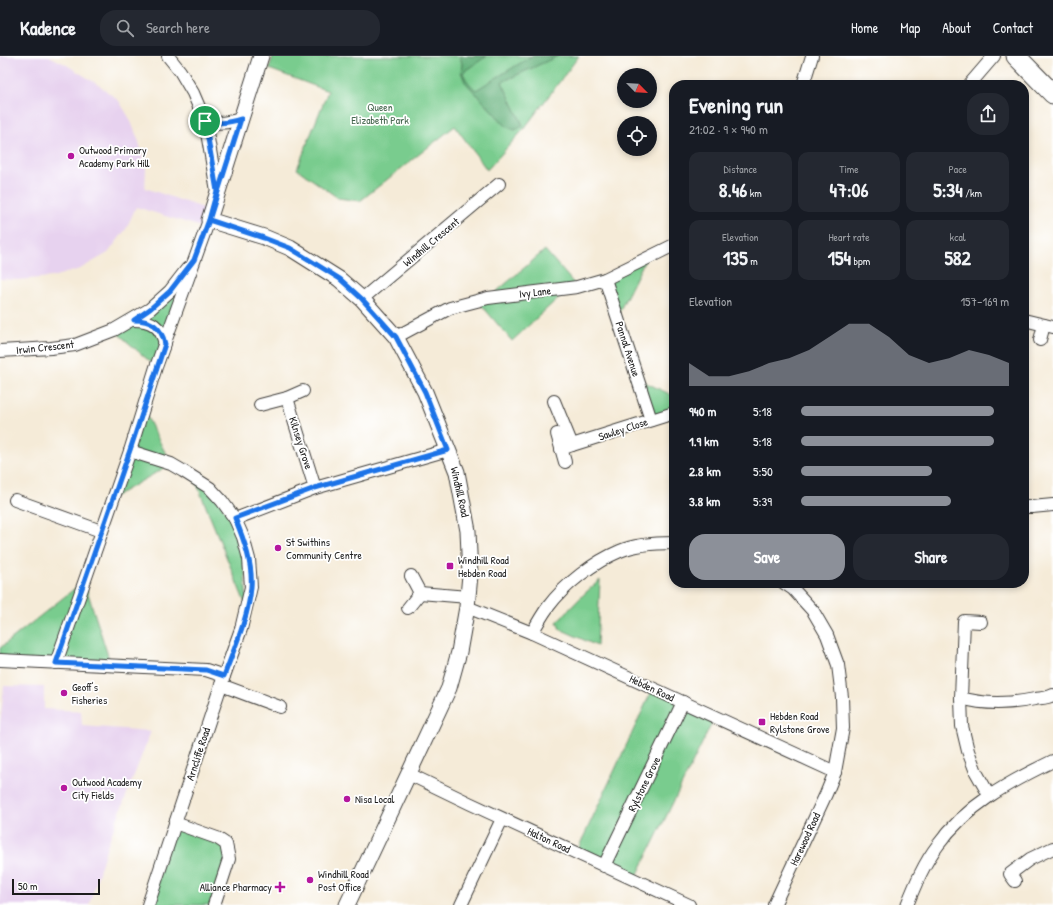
<!DOCTYPE html>
<html lang="en">
<head>
<meta charset="utf-8">
<style>
  :root { --surface:#171b24; --page:#242831; --text:#f1f3f6; --muted:#9ea1a6; --line:#363941; --accent:#8c9099 }
  body { margin:0; font-family:"Patrick Hand",sans-serif; background:var(--page); color:var(--text); height:100vh; display:flex; flex-direction:column; font-size:15px; white-space:nowrap }
  * { box-sizing:border-box; margin:0 }
  p { font-size:13px; color:var(--muted) }
  .icon { flex:none; width:22px; height:22px; fill:none; stroke:currentColor; stroke-width:2; stroke-linecap:round; stroke-linejoin:round }
  .map { position:relative; flex:1; overflow:hidden }
  .panel { position:absolute; left:669px; top:24px; width:360px; height:508px; display:flex; flex-direction:column; background:var(--surface); border-radius:16px; box-shadow:0 2px 6px #0003 }
  .panel>* { flex:none }
  .needle { width:26px; rotate:114deg }
  .fabs { position:absolute; left:617px; top:12px; display:grid; gap:8px }
  .fabs a { display:grid; place-items:center; width:40px; height:40px; border-radius:50%; background:var(--surface); box-shadow:0 2px 6px #0003; font-size:20px }
  .scale { position:absolute; left:12px; bottom:10px; width:88px; box-sizing:border-box; padding-left:4px; border:2px solid #1c1c1c; border-top:0; font-size:11px; line-height:14px; white-space:nowrap; color:#1c1c1c; -webkit-text-stroke:3px #fff; paint-order:stroke }
  .pin { position:absolute; display:grid; place-items:center; width:34px; height:34px; color:#fff; margin:-17px; border:2px solid #fff; border-radius:50%; box-shadow:0 1px 4px #0007 }
  .round { display:grid; place-items:center; flex:none; width:42px; height:42px; border-radius:16px; background:var(--page) }
  .summary { display:flex; align-items:center; justify-content:space-between; height:68px; padding:0 20px }
  h1 { font-size:22px; font-weight:700; line-height:30px }
  .metrics { display:grid; grid-template-columns:repeat(3,1fr); gap:6px; height:68px; padding:4px 20px }
  .metrics div { display:grid; align-content:center; border-radius:10px; background:var(--page); text-align:center }
  .metrics b { font-size:20px; font-weight:700 }
  .metrics small { font-size:11px; font-weight:400 }
  .metrics p { font-size:11px }
  .chart { height:112px; padding:8px 20px }
  .chart p { display:flex; justify-content:space-between }
  .chart svg { width:100%; height:72px; margin-top:4px; fill:var(--accent); opacity:.7 }
  .button { display:flex; gap:8px; margin-top:auto; padding:8px 20px }
  .button a { flex:1; height:46px; border-radius:16px; background:var(--accent); color:#fff; font-size:16px; font-weight:700; line-height:46px; text-align:center }
  .button a+a { background:var(--page); color:var(--text) }
  ul { padding:0 20px; list-style:none; font-size:13px }
  li { display:grid; grid-template-columns:64px 48px 1fr; align-items:center; height:30px }
  li i { height:10px; border-radius:5px; background:var(--accent) }
  header { display:flex; align-items:center; gap:24px; box-sizing:border-box; height:56px; padding:0 20px; background:var(--surface); border-bottom:1px solid var(--line) }
  header strong { font-size:19px }
  nav { display:flex; gap:22px; margin-inline-start:auto; font-size:14px }
  .search { width:280px; height:36px; background:var(--page); display:flex; align-items:center; gap:10px; box-sizing:border-box; padding:0 14px; border-radius:16px; color:var(--muted); font-size:15px }
  .map>svg:first-child { display:block }
</style>
</head>
<body>
<header>
<strong>Kadence</strong>
<div class="search"><svg class="icon" aria-label="search" viewBox="0 0 24 24"><circle cx="10" cy="10" r="6"/><path d="M15 15l6 6"/></svg>Search here</div>
<nav><a>Home</a><a>Map</a><a>About</a><a>Contact</a></nav>
</header>
<div class="map">
<svg width="1053" height="849" viewBox="0 0 1053 849">
  <rect width="100%" height="100%" fill="#fff"/>
  <filter id="ink" filterUnits="userSpaceOnUse"><feTurbulence type="fractalNoise" baseFrequency=".025" numOctaves="2"/><feDisplacementMap in="SourceGraphic" scale="8" xChannelSelector="R" yChannelSelector="G"/><feConvolveMatrix kernelMatrix="1 2 1 2 8 2 1 2 1" color-interpolation-filters="sRGB"/></filter>
  <filter id="wash" filterUnits="userSpaceOnUse"><feTurbulence type="fractalNoise" baseFrequency=".012" numOctaves="4" result="noise"/><feDisplacementMap in="SourceGraphic" scale="16" xChannelSelector="R" yChannelSelector="G"/><feGaussianBlur stdDeviation="0.9" result="paint"/><feColorMatrix in="noise" values="0 0 0 0 0 0 0 0 0 0 0 0 0 0 0 0 0 1.4 0 .05"/><feComposite in="paint" operator="in"/></filter>
  <g filter="url(#wash)">
    <rect width="100%" height="100%" fill="#f5ebd8"/>
    <g fill="#e7d2ef">
      <path d="M0 0H49L65 8 99 29 119 45 130 63 139 86 146 113 145 132 209 154 201 171 136 151 126 173 108 197 80 213 52 221 17 224 0 223Z"/>
      <path d="M4 630 44 631V653L81 655 82 670 151 675 107 790 89 849H0V668Z"/>
    </g>
    <g fill="#79cc8e" stroke="#4a7455">
      <path d="M273 0H579L523 74 487 114 455 70 360 145 338 142 297 113 328 35 269 13Z"/>
      <path d="M545 194 577 231 568 233 512 285 477 244 489 242Z"/>
      <path d="M194 204 156 311 114 274 134 264Z"/>
      <path d="M645 204 617 260 605 223Z"/>
      <path d="M638 323 674 340V357L651 364Z"/>
      <path d="M143 353 171 408 114 441Z"/>
      <path d="M194 421 210 432 243 481 247 552Z"/>
      <path d="M600 524 597 590 560 573 557 566 584 538Z"/>
      <path d="M84 525 111 609 0 604V592Z"/>
      <path d="M653 632 715 661 635 824 576 797Z"/>
      <path d="M175 767 217 782 228 797 214 849H148Z"/>
    </g>
    <path fill="#62b079" stroke="#3f664a" d="M460 0H487L463 16C465 23 470 29 476 34L532 0H558L502 26 522 67 523 70 515 74 507 71 465 26 461 16 462 8Z"/>
  </g>
  <g filter="url(#ink)">
    <g fill="none" stroke-linecap="round" stroke-linejoin="round">
      <defs>
        <g id="minor">
          <path d="M168 0 180 15 193 37 205 65 217 135"/>
          <path d="M803 29 812 0"/>
          <path d="M969 29 994 0"/>
          <path d="M205 65C219 68 227 67 241 63"/>
          <path d="M605 223 651 364"/>
          <path d="M362 243 499 128"/>
          <path d="M134 264C151 264 161 270 165 288"/>
          <path d="M1024 264 1053 271"/>
          <path d="M396 281 450 252 488 242 577 231 605 223 674 189"/>
          <path d="M1040 284 1044 269"/>
          <path d="M0 295 51 292 75 289 114 274 150 253 170 235 187 213"/>
          <path d="M287 342 315 432"/>
          <path d="M554 345 572 389 561 393"/>
          <path d="M260 349 287 342 303 335"/>
          <path d="M557 378 565 406"/>
          <path d="M572 389 674 357"/>
          <path d="M130 395 171 408 183 415 210 432 222 445 235 463 243 481 249 503 251 531 241 573 224 620 148 849"/>
          <path d="M15 444 101 475"/>
          <path d="M1024 451H1032L1053 449"/>
          <path d="M235 463 315 432 448 394"/>
          <path d="M420 537 468 541"/>
          <path d="M467 551 532 577 835 716"/>
          <path d="M408 552 420 537 411 520"/>
          <path d="M981 566 964 565 961 642 962 670 968 695 976 716 989 739"/>
          <path d="M532 577C537 568 542 559 548 551 565 528 594 506 620 495 636 488 657 487 674 487"/>
          <path d="M0 604 206 614 224 620"/>
          <path d="M56 607 130 395 156 311 209 164"/>
          <path d="M221 629 280 651"/>
          <path d="M961 642C985 649 1010 648 1035 643 1041 642 1048 642 1053 639"/>
          <path d="M409 718 469 747 689 849"/>
          <path d="M175 767 217 782 226 788 229 803 214 849"/>
          <path d="M604 810 683 646"/>
          <path d="M1015 825 1010 818 1030 803 1053 792"/>
          <path d="M461 849 502 763"/>
          <path d="M774 849 826 738 835 716 843 672 842 641 838 609 827 579 813 555 793 533 784 527"/>
          <path d="M907 849C915 829 924 807 938 789 967 749 1009 726 1053 705"/>
        </g>
        <path id="tertiary" d="M261 0 209 164 264 181 290 192 339 223 362 243 396 281 425 336 457 416 468 475 470 519 467 551 459 596 449 632 347 849"/>
        <path id="primary" d="M1016 0 1053 38"/>
      </defs>
      <use href="#minor" stroke="#3d3b38" stroke-width="14"/>
      <use href="#tertiary" stroke="#3d3b38" stroke-width="17"/>
      <use href="#primary" stroke="#3d3b38" stroke-width="21"/>
      <use href="#minor" stroke="#fff" stroke-width="12"/>
      <use href="#tertiary" stroke="#fff" stroke-width="15"/>
      <use href="#primary" stroke="#fff" stroke-width="19"/>
    </g>
  </g>
  <g fill="none" stroke-linecap="round" stroke-linejoin="round" filter="url(#ink)">
    <defs>
      <path id="route" d="M205 65 217 135 209 164 194 204 170 235 150 253 134 264C151 264 161 270 165 288L130 394 56 607 206 614 224 620C234 593 249 560 251 531 253 508 244 484 235 462L315 432 448 394 425 336 396 281 362 243 340 223 290 192 264 182 209 164 241 63C227 67 219 68 205 65"/>
    </defs>
    <use href="#route" stroke="#fff" stroke-width="8"/>
    <use href="#route" stroke="#1a73e8" stroke-width="5"/>
  </g>
  <g fill="#b5179e" stroke="#fff" stroke-width="1.5">
    <circle cx="71" cy="100" r="4"/>
    <circle cx="278" cy="492" r="4"/>
    <rect x="446" y="506" width="8" height="8" rx="2"/>
    <circle cx="64" cy="637" r="4"/>
    <rect x="758" y="662" width="8" height="8" rx="2"/>
    <circle cx="64" cy="732" r="4"/>
    <circle cx="347" cy="743" r="4"/>
    <circle cx="310" cy="824" r="4"/>
    <path d="M278 825h4v4h4v4h-4v4h-4v-4h-4v-4h4z"/>
  </g>
  <g text-anchor="middle" dominant-baseline="central" stroke-width="3.5" stroke-linejoin="round" paint-order="stroke">
    <g font-size="11" fill="#41624a" stroke="#fff">
      <text x="380" y="51">Queen<tspan x="380" dy="13">Elizabeth Park</tspan></text>
    </g>
    <g font-size="11" fill="#1c1c1c" stroke="#fff" text-anchor="start">
      <text x="79" y="94">Outwood Primary<tspan x="79" dy="13">Academy Park Hill</tspan></text>
      <text x="286" y="486">St Swithins<tspan x="286" dy="13">Community Centre</tspan></text>
      <text x="458" y="504">Windhill Road<tspan x="458" dy="13">Hebden Road</tspan></text>
      <text x="72" y="631">Geoff's<tspan x="72" dy="13">Fisheries</tspan></text>
      <text x="770" y="660">Hebden Road<tspan x="770" dy="13">Rylstone Grove</tspan></text>
      <text x="72" y="726">Outwood Academy<tspan x="72" dy="13">City Fields</tspan></text>
      <text x="355" y="743">Nisa Local</text>
      <text x="318" y="818">Windhill Road<tspan x="318" dy="13">Post Office</tspan></text>
      <text x="272" y="831" text-anchor="end">Alliance Pharmacy</text>
    </g>
    <g font-size="11" fill="#1c1c1c" stroke="#fff">
      <text transform="translate(431 186) rotate(-40)">Windhill Crescent</text>
      <text transform="translate(535 236) rotate(-6)">Ivy Lane</text>
      <text transform="translate(45 291) rotate(-6)">Irwin Crescent</text>
      <text transform="translate(628 293) rotate(72)">Pannal Avenue</text>
      <text transform="translate(623 373) rotate(-18)">Sawley Close</text>
      <text transform="translate(301 387) rotate(72)">Kilnsey Grove</text>
      <text transform="translate(460 436) rotate(77)">Windhill Road</text>
      <text transform="translate(652 632) rotate(25)">Hebden Road</text>
      <text transform="translate(198 698) rotate(-72)">Arncliffe Road</text>
      <text transform="translate(644 728) rotate(-64)">Rylstone Grove</text>
      <text transform="translate(805 783) rotate(-65)">Harewood Road</text>
      <text transform="translate(549 784) rotate(25)">Halton Road</text>
    </g>
  </g>
</svg>
<div class="fabs">
<a><svg class="needle" viewBox="-14 -14 28 28"><path d="M0-13l5 13h-10z" fill="#e53935"/><path d="M0 13l5-13h-10z" fill="#9ea1a6"/></svg></a>
<a><svg class="icon" aria-label="locate" viewBox="0 0 24 24"><circle cx="12" cy="12" r="6"/><path d="M12 2v4M12 18v4M2 12h4M18 12h4"/></svg></a>
</div>
<div class="scale">50 m</div>
<div class="pin" style="left:205px;top:65px;background:#1e9e55"><svg class="icon" aria-label="arrive" viewBox="0 0 24 24"><path d="M6 21V4h12l-3 4 3 4H6"/></svg></div>
<section class="panel">
<div class="summary"><div><h1>Evening run</h1><p>21:02 · 9 × 940 m</p></div><a class="round"><svg class="icon" aria-label="share" viewBox="0 0 24 24"><path d="M12 15V3M7 8l5-5 5 5M5 13v7h14v-7"/></svg></a></div>
<div class="metrics">
<div><p>Distance</p><b>8.46<small> km</small></b></div>
<div><p>Time</p><b>47:06</b></div>
<div><p>Pace</p><b>5:34<small> /km</small></b></div>
</div>
<div class="metrics">
<div><p>Elevation</p><b>135<small> m</small></b></div>
<div><p>Heart rate</p><b>154<small> bpm</small></b></div>
<div><p>kcal</p><b>582</b></div>
</div>
<div class="chart"><p><span>Elevation</span>157–169 m</p>
<svg viewBox="0 0 160 44" preserveAspectRatio="none"><path d="M0 44V30L10 38L20 38L30 35L40 30L50 27L60 22L70 14L80 6L90 6L100 14L110 25L120 30L130 27L140 22L150 25L160 30V44z"/></svg>
</div>
<ul>
<li><b>940 m</b>5:18<i style="width:93%"></i></li>
<li><b>1.9 km</b>5:18<i style="width:93%"></i></li>
<li><b>2.8 km</b>5:50<i style="width:63%"></i></li>
<li><b>3.8 km</b>5:39<i style="width:72%"></i></li>
</ul>
<div class="button"><a>Save</a><a>Share</a></div>
</section>
</div>
</body>
</html>
